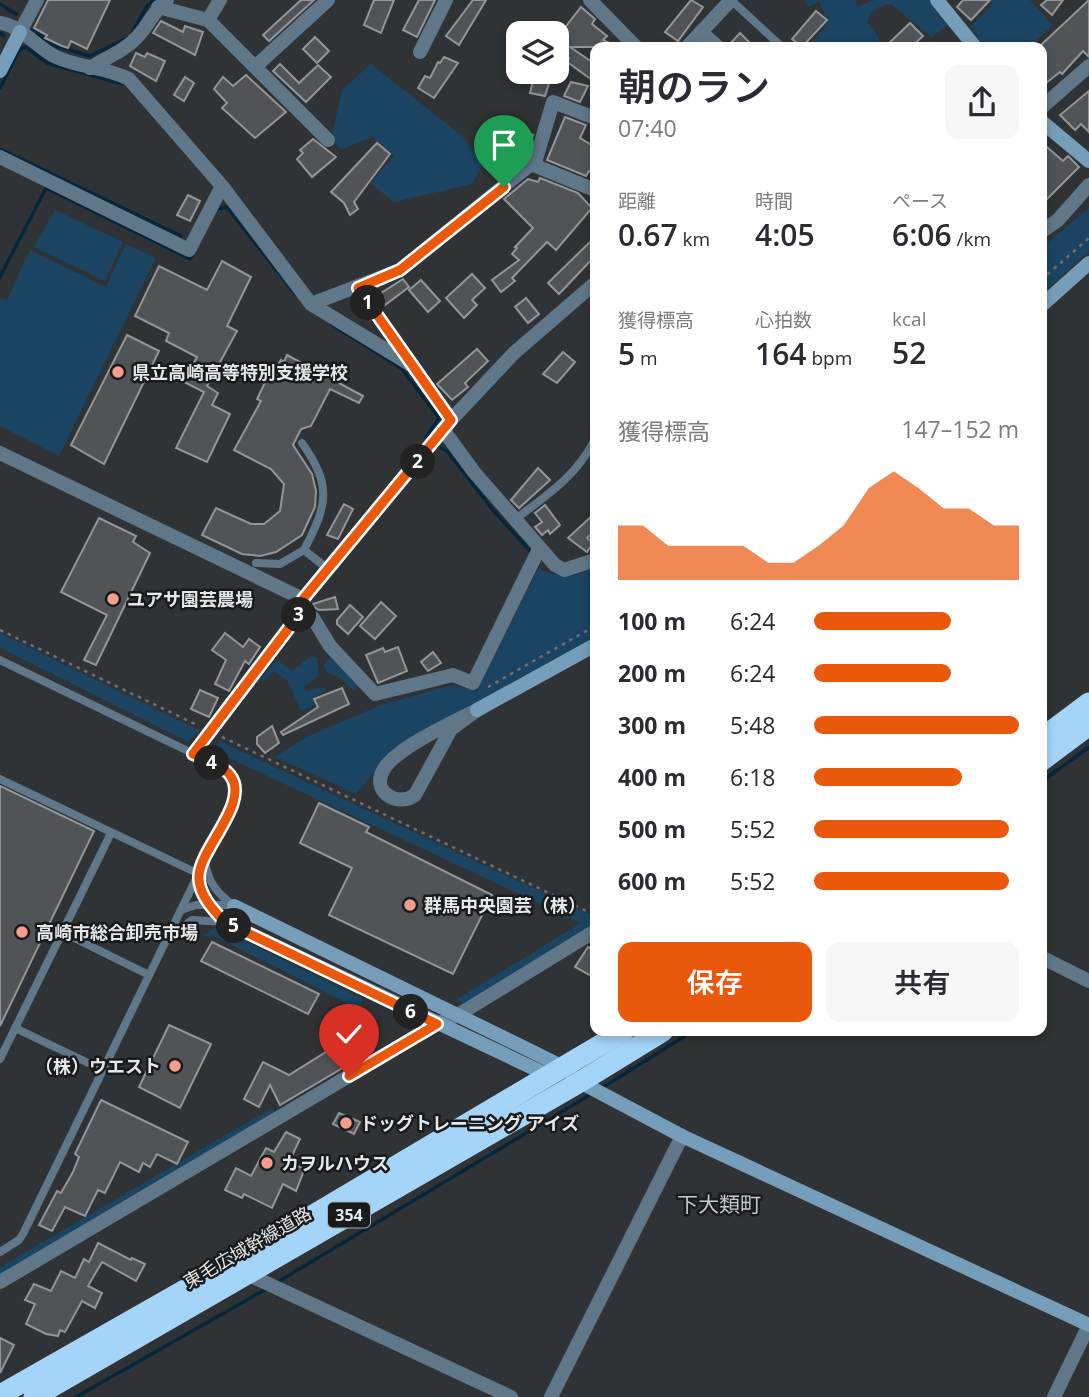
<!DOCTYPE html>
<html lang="ja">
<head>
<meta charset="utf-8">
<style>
  :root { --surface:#fff; --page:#f7f7f7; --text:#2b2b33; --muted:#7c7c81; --accent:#ea580c }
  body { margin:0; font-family:"Open Sans","Noto Sans JP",sans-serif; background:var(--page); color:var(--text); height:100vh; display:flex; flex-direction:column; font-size:26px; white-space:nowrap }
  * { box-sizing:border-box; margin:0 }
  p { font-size:23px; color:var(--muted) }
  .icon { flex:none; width:38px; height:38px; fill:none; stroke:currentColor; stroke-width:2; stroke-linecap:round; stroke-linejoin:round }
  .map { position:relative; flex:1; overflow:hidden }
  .details { position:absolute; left:590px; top:42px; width:457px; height:994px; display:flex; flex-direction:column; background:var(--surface); border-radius:14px; box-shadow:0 4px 10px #0003 }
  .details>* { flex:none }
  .fabs { position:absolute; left:506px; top:21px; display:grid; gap:14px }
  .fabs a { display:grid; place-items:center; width:63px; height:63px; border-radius:14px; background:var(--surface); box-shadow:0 4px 10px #0003; font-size:35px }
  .pin { position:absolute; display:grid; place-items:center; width:60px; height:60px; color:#fff; margin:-72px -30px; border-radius:50% 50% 50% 0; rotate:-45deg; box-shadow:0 0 7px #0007 }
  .pin .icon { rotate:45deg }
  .km { position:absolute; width:35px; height:35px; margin:-18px; border-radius:50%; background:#222; color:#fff; font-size:19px; line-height:35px; text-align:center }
  .round { display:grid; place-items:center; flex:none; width:74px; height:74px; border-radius:14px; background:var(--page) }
  .summary { display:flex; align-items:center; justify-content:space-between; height:119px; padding:0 28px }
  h1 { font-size:38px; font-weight:600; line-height:52px }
  .metrics { display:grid; grid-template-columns:repeat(3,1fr); gap:10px; height:119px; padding:7px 28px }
  .metrics div { display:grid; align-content:center }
  .metrics b { font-size:30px; font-weight:600 }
  .metrics small { font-size:19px; font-weight:400 }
  .metrics p { font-size:19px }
  .chart { height:196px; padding:14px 28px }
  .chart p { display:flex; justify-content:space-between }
  .chart svg { width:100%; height:126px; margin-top:7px; fill:var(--accent); opacity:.7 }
  .cta { display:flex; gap:14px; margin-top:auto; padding:14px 28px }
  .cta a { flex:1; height:80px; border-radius:14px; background:var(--accent); color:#fff; font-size:28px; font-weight:600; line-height:80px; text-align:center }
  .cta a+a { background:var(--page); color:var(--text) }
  ul { padding:0 28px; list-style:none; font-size:23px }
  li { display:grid; grid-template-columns:112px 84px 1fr; align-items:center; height:52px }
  li i { height:18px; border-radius:9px; background:var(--accent) }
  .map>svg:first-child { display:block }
</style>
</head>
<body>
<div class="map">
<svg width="1089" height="1397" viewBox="0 0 1089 1397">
  <rect width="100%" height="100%" fill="#303335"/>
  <g fill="#1a4461">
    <path d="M804 0H856L857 7 874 0H935L951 23 931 37 891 4C879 6 872 9 867 22L879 38V47H809L828 23 819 1 809 7Z"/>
    <path d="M989 0H1030L1053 26 1027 47H985L970 27 993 5Z"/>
    <path d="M371 64 463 137 483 165 472 184 394 202 370 183 394 156 373 137 340 150 332 135 342 90Z"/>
    <path d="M1089 208V251L1041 295V248Z"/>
    <path d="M55 210 123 242 105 281 34 247Z"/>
    <path d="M126 244 156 258 59 456 0 426V298L7 300 30 250 106 287Z"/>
    <path d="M595 567V638L386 758 356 794 275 757 306 737 381 705 452 685 477 691 538 569C558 577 576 579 595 567Z"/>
    <path d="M0 633 200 731 188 742 0 648Z"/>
    <path d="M333 653 360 685 353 690 338 676 329 674 323 666Z"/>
    <path d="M311 656 317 658 319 675 303 688 307 691 322 687 327 690 313 697 314 706 301 711 287 680 274 671 263 681 261 678 277 660 292 671Z"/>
    <path d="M219 741 595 917V925L463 1004 457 999 581 923 214 751Z"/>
    <path d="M216 927 363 999 358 1009 216 937 202 936Z"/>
    <path d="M272 1108 275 1113 0 1277V1267Z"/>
  </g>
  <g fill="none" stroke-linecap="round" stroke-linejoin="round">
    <g stroke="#05263b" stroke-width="3.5">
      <path d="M0 4 16 14"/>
      <path d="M32 30 53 45 90 56 127 38"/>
      <path d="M0 33 4 36"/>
      <path d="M132 33 147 6 154 0"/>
      <path d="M0 88 20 49 26 47 47 63 123 84"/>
      <path d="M0 149 181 236"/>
      <path d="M217 209 227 207 296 295"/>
      <path d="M0 277 46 188 190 259 194 252"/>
      <path d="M331 324 401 368 439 418 426 437"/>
      <path d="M441 448 447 451 493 510 530 551"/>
      <path d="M1041 782 1089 747"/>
      <path d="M600 1089 693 1031"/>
      <path d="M276 1283 593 1093"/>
      <path d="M76 1397 266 1289"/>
    </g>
  </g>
  <g fill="#515457" stroke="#929699" stroke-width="2">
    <path d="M48 0H110L87 49 71 41 68 48 62 46 45 38 47 35 34 28Z"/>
    <path d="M301 0H314L269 41 263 35Z"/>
    <path d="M374 0H394L381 33 364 25Z"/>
    <path d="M419 0H435L417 37 403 30Z"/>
    <path d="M473 0H486L459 45 446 36Z"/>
    <path d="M691 0 703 7 678 41 665 32Z"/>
    <path d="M963 0H990L971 20 957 7Z"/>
    <path d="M1047 0H1063L1052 15 1041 5Z"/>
    <path d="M1089 0V57L1083 51 1062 74 1060 72 1041 87V45Z"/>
    <path d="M581 7 595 19 592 24 607 36 603 40 617 47H570L595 64V82L567 62 569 58 556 47V25L563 30Z"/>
    <path d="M816 11 827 20 802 47 792 39Z"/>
    <path d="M161 21 183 32 185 26 203 32 195 55 153 33Z"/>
    <path d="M910 23 923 36 911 47H885Z"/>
    <path d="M740 33 754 47H727Z"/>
    <path d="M315 37 329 51 317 63 303 49Z"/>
    <path d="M136 53 145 57 147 53 165 61 156 81 130 66Z"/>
    <path d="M444 57 458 63 434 98 418 88 425 76 430 78 438 62 440 63Z"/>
    <path d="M280 64 299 83 318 65 331 77 306 102 273 71Z"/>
    <path d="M535 73 551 77 545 96 530 93Z"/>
    <path d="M246 75 286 112 255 138 222 108 227 103 214 89 223 77 233 86Z"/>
    <path d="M185 77 194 83 184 101 174 95Z"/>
    <path d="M571 82 588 86 580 102 564 96Z"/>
    <path d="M1089 91V132L1081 124 1075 130 1060 115Z"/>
    <path d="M565 117 586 125 580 138 595 147V173L589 171 586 176 547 160Z"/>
    <path d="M520 131 533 135 527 154 506 172 499 164 514 149Z"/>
    <path d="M313 139 336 157 312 177 297 159 303 153 300 150Z"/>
    <path d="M1041 142 1063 161 1068 156 1079 167 1041 205Z"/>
    <path d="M377 143 390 154 354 202 358 209 350 215 344 203 331 192Z"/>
    <path d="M540 178 578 193 592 208 556 250 547 242 512 278 515 281 501 292 492 280 519 260 512 254 517 248 515 247 533 228 504 199 528 179 538 182Z"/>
    <path d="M188 195 200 201 190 221 177 215Z"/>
    <path d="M595 237V256L559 294 548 283Z"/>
    <path d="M222 261 251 277 227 326 237 331 207 386 218 393 212 405 230 414 207 462 176 448 204 392 184 382 197 357 166 341 169 333 135 316 159 266 207 290Z"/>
    <path d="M472 274 485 288 472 300 477 305 464 318 446 298Z"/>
    <path d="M403 279 409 287 385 305 378 295Z"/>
    <path d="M421 280 440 301 428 312 409 290Z"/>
    <path d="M526 298 539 314 528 323 515 307Z"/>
    <path d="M127 335 159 351 104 464 71 445Z"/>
    <path d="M477 349 488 361 465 383 468 387 452 400 437 384Z"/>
    <path d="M563 352 575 362 557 383 543 374Z"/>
    <path d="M287 355 363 396 359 403 330 389 311 426 301 429 293 445 312 474 316 491 315 507 302 535 276 552 260 556 242 554 202 535 216 508 251 524H264L280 511 284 484 271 469 234 450 261 401 257 399 273 366 276 368 281 360 284 362Z"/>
    <path d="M538 468 550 480 519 508 511 500Z"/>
    <path d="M344 504 353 509 338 539 327 535Z"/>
    <path d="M545 505 560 525 550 534 548 530 542 535 535 527 542 522 535 513Z"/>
    <path d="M595 513V530L587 538 593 543 587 552 568 538Z"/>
    <path d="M99 518 136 536 133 542 150 553 96 665 84 660 107 615 61 592Z"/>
    <path d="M335 597 338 609 319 610 314 607 313 604Z"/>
    <path d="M381 602 396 616 375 639 360 626Z"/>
    <path d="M350 605 363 617 348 634 337 624V620Z"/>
    <path d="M225 633 243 647 249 639 260 647 249 664 245 661 229 691 215 684 226 660 212 650Z"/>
    <path d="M398 647 407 671 378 683 366 655 383 648 385 652Z"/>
    <path d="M433 652 441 663 428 671 421 662Z"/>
    <path d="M342 688 349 704 283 735 281 732 318 707 314 699Z"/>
    <path d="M200 690 218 698 209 717 191 709Z"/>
    <path d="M272 726 279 743 265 753 257 744V737Z"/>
    <path d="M0 786 94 831 0 1026Z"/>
    <path d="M319 803 369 827 366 832 492 895 453 974 329 915 352 868 300 843Z"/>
    <path d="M212 942 319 994 308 1014 201 961Z"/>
    <path d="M588 947 595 950V978L575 967Z"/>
    <path d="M169 1025 211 1044 180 1108 139 1087Z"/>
    <path d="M351 1025 360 1031 366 1030 371 1038 367 1041 373 1050 280 1105 270 1085 259 1107 244 1099 263 1062 289 1075 340 1043Z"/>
    <path d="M101 1100 188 1142 177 1164 157 1154 150 1167 143 1163 139 1172 120 1162 105 1193 98 1190 85 1216 65 1207 52 1231 39 1225 57 1191 61 1193 73 1172 79 1157 75 1154Z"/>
    <path d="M339 1113 360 1122 354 1134 333 1124Z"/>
    <path d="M286 1132 300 1139 289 1162 302 1168 303 1173 296 1191 283 1184 272 1208 244 1194 242 1198 225 1190 236 1168 251 1176 266 1148 274 1152Z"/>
    <path d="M98 1243 131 1260 132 1258 145 1264 136 1281 102 1262 88 1286 102 1293 95 1308 82 1301 65 1332 60 1330 58 1336 46 1334 26 1324 35 1304 25 1300 34 1284 51 1291 61 1271 75 1278 84 1259 89 1262Z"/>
    <path d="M0 1338 14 1345 0 1373Z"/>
  </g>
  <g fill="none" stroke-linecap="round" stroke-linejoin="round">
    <g stroke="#6d7072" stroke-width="2.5" stroke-dasharray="3.5 5" stroke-linecap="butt">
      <path d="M1041 280 1089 238"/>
      <path d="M0 630 197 725"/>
      <path d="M488 687 595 626"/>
      <path d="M222 737 595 915"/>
    </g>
    <g stroke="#5f7789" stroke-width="8">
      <path d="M731 0 782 47"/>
      <path d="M302 443C332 486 328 504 304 550"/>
      <path d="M514 520C546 496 577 476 595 439"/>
      <path d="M256 563 280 564 304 550 328 569"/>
      <path d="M0 660 221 767 229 773 236 787 232 805 24 1232 19 1240 0 1252"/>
      <path d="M0 779 199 874 203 895 225 922"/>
      <path d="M205 861C208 883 217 893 234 906"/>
      <path d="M181 910 196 905H231"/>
      <path d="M62 932 149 975"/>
      <path d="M171 936 192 920 225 922"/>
      <path d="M15 1028 103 1070"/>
      <path d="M0 1059 111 833"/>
    </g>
    <g stroke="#5f7789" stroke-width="14">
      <path d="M590 0 636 47"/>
      <path d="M158 7 208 20 220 0"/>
      <path d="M208 20 328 140"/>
      <path d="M0 23C22 26 37 48 56 57 80 68 106 67 129 79L222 186 311 304 411 365"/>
      <path d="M20 32 37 0"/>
      <path d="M701 32 718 47"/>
      <path d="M687 47 731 0"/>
      <path d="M420 52 446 0"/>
      <path d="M257 65 328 0"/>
      <path d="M90 68C106 58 126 50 138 36 149 24 154 11 167 0"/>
      <path d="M1041 108 1089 66"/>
      <path d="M0 157 189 250 222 186"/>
      <path d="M531 164 595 190"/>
      <path d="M1041 232 1058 220 1089 185"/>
      <path d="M358 288 451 420"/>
      <path d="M311 304 400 270 531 164 536 159 553 102 595 118"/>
      <path d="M444 431 474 472 555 565 564 570 595 560"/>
      <path d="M0 453 303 599"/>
      <path d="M301 612 313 618 330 646 375 694 453 675 473 683 539 549"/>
      <path d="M477 710 451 729 415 795C397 808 370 791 384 769 396 748 455 721 477 710Z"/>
      <path d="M193 754 304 608 303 599 451 420 514 353 595 283"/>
      <path d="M1041 957 1089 981"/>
      <path d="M247 1274 511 1397"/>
      <path d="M0 1282 437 1024 458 1015 595 931"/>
      <path d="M551 1397 682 1136"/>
      <path d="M1054 1397 1089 1325"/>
    </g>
    <g stroke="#769dba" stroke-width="14">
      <path d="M937 0 975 47"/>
      <path d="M0 71 20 32"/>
      <path d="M1041 121 1089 161"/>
      <path d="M1041 306 1089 263"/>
      <path d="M477 710 595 645"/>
      <path d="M234 906 531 1051 563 1067 580 1082 682 1136 1089 1325"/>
      <path d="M225 922 552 1077"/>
    </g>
    <g stroke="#a4d4f8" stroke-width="21">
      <path d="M1041 739 1089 703"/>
      <path d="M1041 761 1089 725"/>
      <path d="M0 1395 234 1262 624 1031"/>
      <path d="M34 1397 580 1082 663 1031"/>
    </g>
  </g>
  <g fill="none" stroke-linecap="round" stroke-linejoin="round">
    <defs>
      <path id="route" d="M349 1076 437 1024 225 922C213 910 198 894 199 876 200 848 251 802 230 775 222 765 205 759 193 754L304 608 303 599 451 420 358 288 400 270 504 187"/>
    </defs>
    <use href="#route" stroke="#fff" stroke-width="14"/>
    <use href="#route" stroke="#ea580c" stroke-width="9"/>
  </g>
  <g fill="#f49d8c" stroke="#191a1b" stroke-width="2.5">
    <circle cx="118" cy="372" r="7"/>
    <circle cx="113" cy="599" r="7"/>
    <circle cx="410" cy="905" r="7"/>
    <circle cx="22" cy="932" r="7"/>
    <circle cx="175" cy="1066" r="7"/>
    <circle cx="346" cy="1123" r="7"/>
    <circle cx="267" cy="1163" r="7"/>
  </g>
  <g text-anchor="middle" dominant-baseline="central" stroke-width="5" stroke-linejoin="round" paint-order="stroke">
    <rect fill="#191a1b" stroke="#a8aaab" stroke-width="2" x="328" y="1202.5" width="42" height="25" rx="5"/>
    <g font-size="16" font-weight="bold" fill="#e5e7e9">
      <text x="349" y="1215">354</text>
    </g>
    <g font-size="18" font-weight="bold" fill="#e5e7e9" stroke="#191a1b" text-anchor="start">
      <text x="132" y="372">県立高崎高等特別支援学校</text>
      <text x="127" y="599">ユアサ園芸農場</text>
      <text x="424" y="905">群馬中央園芸（株）</text>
      <text x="36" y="932">高崎市総合卸売市場</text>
      <text x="161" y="1066" text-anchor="end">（株）ウエスト</text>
      <text x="360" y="1123">ドッグトレーニング アイズ</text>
      <text x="281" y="1163">カヲルハウス</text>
    </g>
    <g font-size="18" fill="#e5e7e9" stroke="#191a1b">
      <text transform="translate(247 1247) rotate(-30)">東毛広域幹線道路</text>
    </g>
    <g font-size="21" fill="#c5c9cc" stroke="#191a1b">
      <text x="719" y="1204">下大類町</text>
    </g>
  </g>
</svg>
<div class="fabs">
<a><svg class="icon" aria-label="layers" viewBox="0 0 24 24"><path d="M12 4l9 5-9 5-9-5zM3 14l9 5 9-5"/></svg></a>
</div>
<div class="pin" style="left:504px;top:187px;background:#1e9e55"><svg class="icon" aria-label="arrive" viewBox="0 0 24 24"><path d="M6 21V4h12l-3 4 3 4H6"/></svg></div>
<div class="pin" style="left:349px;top:1076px;background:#d93025"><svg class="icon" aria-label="check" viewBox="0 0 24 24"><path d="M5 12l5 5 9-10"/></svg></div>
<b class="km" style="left:368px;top:303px">1</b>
<b class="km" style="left:418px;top:462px">2</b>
<b class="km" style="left:299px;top:615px">3</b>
<b class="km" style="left:212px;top:763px">4</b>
<b class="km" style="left:234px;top:926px">5</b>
<b class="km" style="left:411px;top:1012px">6</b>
<section class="details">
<div class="summary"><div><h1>朝のラン</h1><p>07:40</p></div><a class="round"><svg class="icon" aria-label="share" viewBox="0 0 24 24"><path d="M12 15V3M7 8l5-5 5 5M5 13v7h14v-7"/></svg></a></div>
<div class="metrics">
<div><p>距離</p><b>0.67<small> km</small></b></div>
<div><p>時間</p><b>4:05</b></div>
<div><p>ペース</p><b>6:06<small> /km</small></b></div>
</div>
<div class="metrics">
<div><p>獲得標高</p><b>5<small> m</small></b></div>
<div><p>心拍数</p><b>164<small> bpm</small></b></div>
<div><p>kcal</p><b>52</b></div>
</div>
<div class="chart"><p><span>獲得標高</span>147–152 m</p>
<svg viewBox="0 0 160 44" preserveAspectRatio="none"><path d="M0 44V25L10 25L20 32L30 32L40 32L50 32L60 38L70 38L80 32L90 25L100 12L110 6L120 12L130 19L140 19L150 25L160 25V44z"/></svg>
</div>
<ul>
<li><b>100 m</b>6:24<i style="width:67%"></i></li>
<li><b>200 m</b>6:24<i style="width:67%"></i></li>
<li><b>300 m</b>5:48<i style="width:100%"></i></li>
<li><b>400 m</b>6:18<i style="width:72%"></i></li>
<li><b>500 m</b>5:52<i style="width:95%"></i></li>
<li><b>600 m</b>5:52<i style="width:95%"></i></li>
</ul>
<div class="cta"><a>保存</a><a>共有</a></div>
</section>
</div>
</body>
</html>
